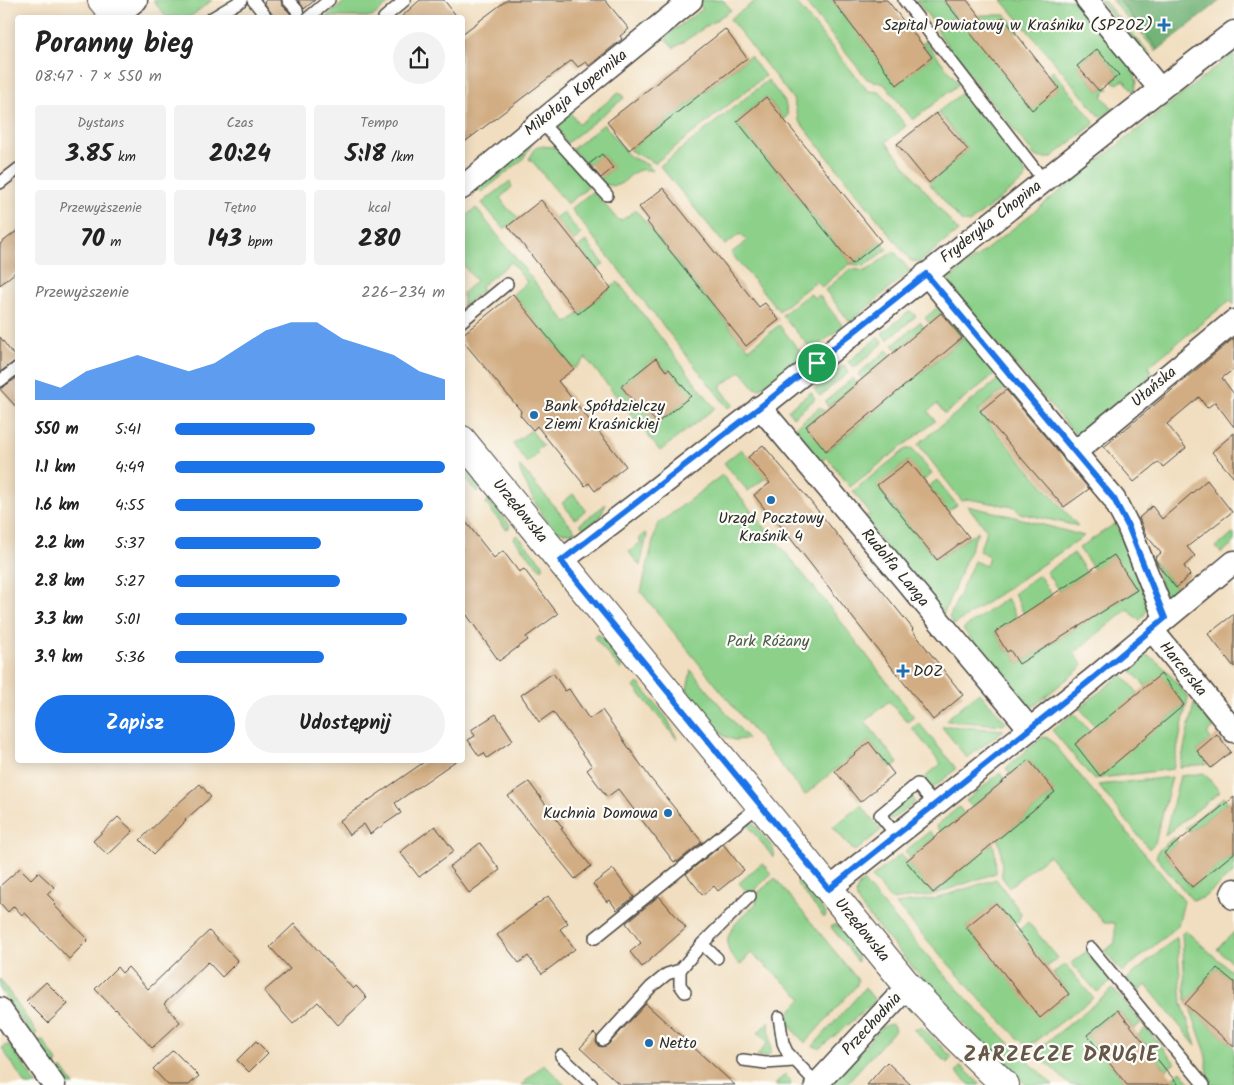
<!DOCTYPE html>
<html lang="pl">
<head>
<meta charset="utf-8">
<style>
  :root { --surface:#fff; --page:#f2f2f2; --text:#222; --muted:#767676; --accent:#1a73e8 }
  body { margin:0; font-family:Kalam,sans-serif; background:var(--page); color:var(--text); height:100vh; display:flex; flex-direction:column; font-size:19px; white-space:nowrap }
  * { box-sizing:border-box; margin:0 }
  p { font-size:16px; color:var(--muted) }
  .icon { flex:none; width:28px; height:28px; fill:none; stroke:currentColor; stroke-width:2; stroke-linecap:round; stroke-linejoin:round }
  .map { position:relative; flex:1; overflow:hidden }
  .panel { position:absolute; left:15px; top:15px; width:450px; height:748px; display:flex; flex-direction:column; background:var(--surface); border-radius:5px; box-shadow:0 2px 12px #0003 }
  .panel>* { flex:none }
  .pin { position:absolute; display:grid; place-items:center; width:42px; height:42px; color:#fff; margin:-21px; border:2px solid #fff; border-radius:50%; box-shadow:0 1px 5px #0007 }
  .round { display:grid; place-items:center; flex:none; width:52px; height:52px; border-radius:26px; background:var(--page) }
  .overview { display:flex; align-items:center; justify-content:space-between; height:85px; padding:0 20px }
  h1 { font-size:28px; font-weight:700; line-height:38px }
  .metrics { display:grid; grid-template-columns:repeat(3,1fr); gap:8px; height:85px; padding:5px 20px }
  .metrics div { display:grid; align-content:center; border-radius:5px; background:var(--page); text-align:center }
  .metrics b { font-size:25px; font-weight:700 }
  .metrics small { font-size:14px; font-weight:400 }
  .metrics p { font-size:14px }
  .chart { height:140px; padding:10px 20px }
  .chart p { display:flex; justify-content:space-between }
  .chart svg { width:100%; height:90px; margin-top:5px; fill:var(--accent); opacity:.7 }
  .button { display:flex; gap:10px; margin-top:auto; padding:10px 20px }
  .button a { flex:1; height:58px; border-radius:30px; background:var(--accent); color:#fff; font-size:20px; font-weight:700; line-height:58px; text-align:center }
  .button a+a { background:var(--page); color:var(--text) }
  ul { padding:0 20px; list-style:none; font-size:16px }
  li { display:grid; grid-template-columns:80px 60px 1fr; align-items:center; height:38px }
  li i { height:12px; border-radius:6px; background:var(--accent) }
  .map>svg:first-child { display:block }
</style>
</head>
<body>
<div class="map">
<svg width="1234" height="1085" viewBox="0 0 1234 1085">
  <rect width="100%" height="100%" fill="#fdfcf7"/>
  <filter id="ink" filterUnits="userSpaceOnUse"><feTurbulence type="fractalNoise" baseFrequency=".02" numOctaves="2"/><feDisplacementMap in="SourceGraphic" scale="10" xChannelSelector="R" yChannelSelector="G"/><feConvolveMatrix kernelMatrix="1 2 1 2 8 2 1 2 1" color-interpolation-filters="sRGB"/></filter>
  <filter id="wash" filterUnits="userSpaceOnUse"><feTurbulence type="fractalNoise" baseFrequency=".0096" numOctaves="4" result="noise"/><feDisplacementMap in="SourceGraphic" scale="20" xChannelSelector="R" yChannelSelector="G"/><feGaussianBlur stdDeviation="1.12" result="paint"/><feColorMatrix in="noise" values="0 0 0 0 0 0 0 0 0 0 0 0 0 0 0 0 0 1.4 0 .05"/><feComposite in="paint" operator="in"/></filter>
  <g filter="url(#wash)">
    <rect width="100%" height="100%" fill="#f1dec0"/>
    <g fill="#8cd08a" stroke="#5c7e5a" fill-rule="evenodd">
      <path d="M153 0H212L190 17H166Z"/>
      <path d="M347 0H393L372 17H326Z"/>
      <path d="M704 0H723L731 10 674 48 664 37 703 9 699 4 700 1Z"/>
      <path d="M757 0H794L868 91 880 92 906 126 886 142 958 231 920 262 911 261 799 121 793 99 730 19Z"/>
      <path d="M803 0H832L897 84 932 57 922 43 925 41 959 84 913 120 884 84 867 79Z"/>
      <path d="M916 0H943L956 17 936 26Z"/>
      <path d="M1002 0H1073L1132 67 1137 82 1134 92 1124 80 1117 84 1112 81 1119 75 1096 49 1077 66 1099 91 1106 86 1109 89 1102 96 1113 109 1101 118Z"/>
      <path d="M1099 0H1103L1151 55 1148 58Z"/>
      <path d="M1112 0H1119L1158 50 1156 51Z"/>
      <path d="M980 15H1006L1019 30 1015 33 976 39 1031 109 1059 88 1049 74 1053 71 1093 120 1094 124 1052 157C1045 159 1040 159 1034 155L955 56 937 30Z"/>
      <path d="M1234 53V305L1230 300 1148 367 1151 371V377L1079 435 1074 433 947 286 948 280Z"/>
      <path d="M750 56 765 76 655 163 629 150Z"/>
      <path d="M768 80 785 102 788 115 784 119 766 97 737 121 852 264 881 241 887 249 864 266 852 264 848 265 822 287 816 281 779 311 731 253 747 241 740 234 725 245 660 166Z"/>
      <path d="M964 91 1021 164 1026 175 1025 179 969 223 961 221 929 183 968 150 938 112Z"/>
      <path d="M620 92 624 98 567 143C556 129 556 124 569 111L579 124Z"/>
      <path d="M604 124 629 156 648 165 653 171C649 170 643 169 640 170 626 174 624 191 604 184L600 179 613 168 602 154 587 166 572 149Z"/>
      <path d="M534 141 522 160 482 192 477 188Z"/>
      <path d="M537 146 556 147 590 186 567 204 533 162 529 159Z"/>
      <path d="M510 181 512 187 500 198 508 209 519 218 504 229 482 203Z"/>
      <path d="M593 191 618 220H622L636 210 737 336 749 349 779 325 803 355 759 389 755 388 741 371 720 387 733 405 728 408 571 209Z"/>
      <path d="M476 208 567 323 618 282 715 408 660 451 586 358 574 369 513 294 527 282 511 262 481 286 483 290 463 306V293L476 281 463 265V218ZM656 358 666 371 669 369 690 396 657 423 646 411 643 413 621 386Z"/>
      <path d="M563 212 581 235 574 241 555 218Z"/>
      <path d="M586 241 604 264 597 270 578 247Z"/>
      <path d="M894 251 910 271 850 322 825 290 851 269 866 271Z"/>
      <path d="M810 293 814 298 819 295 843 326 812 350 782 315Z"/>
      <path d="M938 307 996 373 945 414 937 404 928 411 935 421 850 487 827 457 820 462 793 429 820 407 824 411 806 426 827 451 962 339 941 313 929 323 925 318Z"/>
      <path d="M910 311 916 316 887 340 882 333Z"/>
      <path d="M920 322 924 327 897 350 893 345Z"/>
      <path d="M878 337 883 343 854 368 848 362Z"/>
      <path d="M887 350 891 355 862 379 858 374Z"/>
      <path d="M844 365 849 372 820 396 814 389Z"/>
      <path d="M853 378 857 383 828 407 825 402Z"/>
      <path d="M1000 378 1007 387 978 411 1078 526 1020 513 1014 507 968 499 962 501 918 444Z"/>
      <path d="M811 392 815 399 793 417 788 410Z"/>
      <path d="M531 430 543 446 536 451 538 454 527 463 513 444Z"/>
      <path d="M741 449 755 465 781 466 748 491 724 463Z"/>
      <path d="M906 449H913L932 474 924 480 908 461 877 486 937 560 978 531 942 617 861 516 871 515 853 491Z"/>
      <path d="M462 467 479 486V491L477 492 463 475Z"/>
      <path d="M521 467 576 532C570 533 562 533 556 530 542 520 525 484 519 468Z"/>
      <path d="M722 475 825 601 914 717 907 722 889 701 865 721 898 763 891 768 869 741 805 795 641 592 657 525Z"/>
      <path d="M937 480 957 505 948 511 929 486Z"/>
      <path d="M573 494 586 510 575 519 562 503Z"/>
      <path d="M489 500 510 525 509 528 506 529 486 504 487 501Z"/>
      <path d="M606 504 600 517 584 529 580 524Z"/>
      <path d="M967 506 1011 516 1084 536 954 625 949 618 974 561 986 566 989 556 979 551 987 530Z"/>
      <path d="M1116 523 1147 600C1149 610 1145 614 1139 621L1128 609 1074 653 1083 666 1034 706 1023 705 963 629 1007 598 1017 618 995 632 1007 652 1010 650 1019 664 1137 590 1114 556 1094 569 1079 548Z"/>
      <path d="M645 533 647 535 640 566 629 552 641 542 638 539Z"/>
      <path d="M1234 533V543L1221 553 1216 547Z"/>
      <path d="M515 536H518L543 564V568L540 569 514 539Z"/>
      <path d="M1074 553 1087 573 1059 591 1046 572Z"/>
      <path d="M1153 560 1176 588 1165 598Z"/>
      <path d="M1039 575 1052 596 1024 614 1014 593Z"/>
      <path d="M596 634 601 636 622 663 621 670 594 637Z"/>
      <path d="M1145 655C1161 659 1178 685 1188 698L1173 769 1093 779 1052 730 1074 713 1090 732 1076 744 1100 775 1184 705 1161 675 1146 687 1128 667Z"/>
      <path d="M691 670 748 739 734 740 724 736 687 690Z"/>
      <path d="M1122 674 1138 693 1096 728 1080 708Z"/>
      <path d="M638 683 667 718 677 739 634 687Z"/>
      <path d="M979 692 1006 722 1004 725 947 721V719Z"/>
      <path d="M1194 703 1214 728 1207 733 1211 739 1197 751 1208 764 1180 767Z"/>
      <path d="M919 723 955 767V770L928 792C917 778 931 773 941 764L912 728Z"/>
      <path d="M947 726 1004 730 967 758 942 727Z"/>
      <path d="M1043 737 1049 738 1184 901 1178 926 1122 972 1104 951 1115 943V923H1104L1049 855 1009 887 1002 877 1001 851 998 839 1055 792 1029 760 1011 775 1006 768Z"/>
      <path d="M1000 773 1005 780 972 807 966 801Z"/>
      <path d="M1204 773 1220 792 1165 835 1180 776Z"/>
      <path d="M1172 777 1155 843 1149 849 1098 785Z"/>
      <path d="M911 795 914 799V803L893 819H889L886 815Z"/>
      <path d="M1224 797 1228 802 1190 832 1185 828Z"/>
      <path d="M861 805 881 830 857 850H853L833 827Z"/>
      <path d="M959 807 964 813 941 833 936 826Z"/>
      <path d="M745 822 754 824 773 848 774 854 773 857Z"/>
      <path d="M930 831 935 837 910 858 905 851Z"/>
      <path d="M1174 837 1178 842 1164 853 1191 887 1234 853V872L1203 898 1192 900 1156 857 1159 850Z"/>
      <path d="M993 843 995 853 996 873 932 895 891 900 872 877 901 854 933 893Z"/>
      <path d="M762 863 771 874 750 895 739 883Z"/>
      <path d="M775 878 858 980 857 985 805 1043C798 1035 783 1023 791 1011 793 1007 799 1003 802 998L751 953 740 965C712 940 737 921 757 903L753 897Z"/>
      <path d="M996 879 1021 913 1019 920 1013 925 996 903 966 927 1040 1017 1069 994 1053 973 1065 964 1093 998 1035 1042 1028 1045 1024 1044 986 1006 895 904 934 899Z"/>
      <path d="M798 880H800L825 912 826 916 824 918 797 884Z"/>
      <path d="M863 881C923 952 985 1022 1053 1085H1026C966 1028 911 968 859 904 854 895 856 888 863 881Z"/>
      <path d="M1028 922 1058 958 1047 967 1018 931Z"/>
      <path d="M834 925 838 926 858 952V962L831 927Z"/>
      <path d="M1185 930 1234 974 1230 979 1217 968 1186 1003 1182 933Z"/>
      <path d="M1234 932V964L1217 949Z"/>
      <path d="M1177 937 1182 1003 1196 1046 1146 985 1137 992 1127 979Z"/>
      <path d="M1087 951 1112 981 1097 992 1071 963Z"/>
      <path d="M0 979 37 1033 33 1037 0 989Z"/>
      <path d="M865 988 876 1001 820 1048 813 1046Z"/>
      <path d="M1113 989 1140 1021V1024L1134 1029 1118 1010 1087 1035 1127 1085H1070L1038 1055 1037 1050Z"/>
      <path d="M1190 1008 1234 1047V1085H1211L1209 1082 1205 1050Z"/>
      <path d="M769 1021 771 1053 766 1057 757 1056 768 1042 758 1033Z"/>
      <path d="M890 1024 893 1025 895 1030 845 1085H830L882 1027Z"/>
      <path d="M920 1027 924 1029 952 1057 947 1063 913 1029Z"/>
      <path d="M1146 1028 1175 1063 1166 1070 1138 1035Z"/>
      <path d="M42 1039 58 1063 53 1067 37 1044Z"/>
      <path d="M7 1045 11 1046 37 1085H26L2 1048Z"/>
      <path d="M544 1064 565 1085H521Z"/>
      <path d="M961 1066 981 1085H970L956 1072Z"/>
      <path d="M62 1068 74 1085H66L57 1073Z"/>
      <path d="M1181 1071 1192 1085H1178L1172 1078Z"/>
      <path d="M785 1074 789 1078 791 1085H775Z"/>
    </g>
    <path fill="#71b276" stroke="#4e6e50" d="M1119 0H1221L1158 50Z"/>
    <g id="blocks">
      <g fill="#d2ad83">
        <path d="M266 0H281L282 5 290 13V18H274L264 2Z"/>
        <path d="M298 0H315L304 9Z"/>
        <path d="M420 0H444L458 18H400Z"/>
        <path d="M507 0H605L629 29 620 36 622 39 589 66 586 62 578 67 572 60 462 144V34Z"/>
        <path d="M832 0H887L932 57 897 85Z"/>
        <path d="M944 0H967L989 28 1003 17 1059 88 1032 110Z"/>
        <path d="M725 29 747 58 629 150 607 122Z"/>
        <path d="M1097 49 1119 75 1099 91 1077 66Z"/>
        <path d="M766 97 881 241 852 264 737 121Z"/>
        <path d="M936 113 968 150 929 183 897 144Z"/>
        <path d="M602 154 613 168 601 178 589 164Z"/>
        <path d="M663 188 759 307 765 303 779 320 746 346 647 222 649 220 639 207Z"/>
        <path d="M541 200 611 288 578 314 508 226Z"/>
        <path d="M18 230V270L0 285V244Z"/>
        <path d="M513 294 574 369 558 381 626 466 595 491 589 483 585 486 537 426 533 430 520 415 521 411 462 340V335Z"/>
        <path d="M941 313 962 338 826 451 806 426Z"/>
        <path d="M0 337 17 360 0 372Z"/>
        <path d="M1234 338V369L1222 378 1234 394V427L1215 402 1207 408 1199 397 1167 424 1186 448 1163 467 1159 462 1134 482 1104 447Z"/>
        <path d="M656 358 666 371 669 369 691 396 657 423 646 411 643 413 621 386Z"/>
        <path d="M18 377V409L0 389Z"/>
        <path d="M1006 390 1089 489 1064 507 980 411Z"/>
        <path d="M1234 433V478L1212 452Z"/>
        <path d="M763 445 806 496 913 629 912 630 963 695 933 720 769 511 767 512 754 495 770 483 748 457Z"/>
        <path d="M909 461 969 537 937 560 877 485Z"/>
        <path d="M1207 480 1232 512 1187 547 1195 556 1184 566 1190 575 1176 588 1158 565 1155 558 1161 553 1146 535 1139 518 1152 506 1162 519Z"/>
        <path d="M462 517 494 558 503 551 519 572 524 569 558 614 526 637 528 640 499 661 462 608Z"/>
        <path d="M1114 555 1137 590 1019 664 1010 650 1007 652 995 632Z"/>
        <path d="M1234 614V667L1208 634Z"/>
        <path d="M553 673 565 691 569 689 589 719 602 710 651 779 702 842 677 862 676 861 674 862 618 789 607 797 587 770 592 766 553 712 539 722 521 695Z"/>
        <path d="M1161 674 1184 705 1100 776 1075 744Z"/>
        <path d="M496 714 513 740 487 758 484 753 479 756 468 740 475 736 471 730Z"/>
        <path d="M1217 734 1231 752 1211 768 1197 751Z"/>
        <path d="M869 742 894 774 860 802 835 771Z"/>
        <path d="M427 760H457L395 803 401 813 370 834 364 824 349 835 339 821Z"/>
        <path d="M1029 760 1055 792 933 893 906 861Z"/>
        <path d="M529 782 563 828 561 829 591 866 575 879 508 796Z"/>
        <path d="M200 784 211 797 185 820 186 821 154 854 140 840 174 807Z"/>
        <path d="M1234 797V853L1192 887 1164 853Z"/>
        <path d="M118 817 133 831 108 855 93 841Z"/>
        <path d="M435 826 454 851 419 877 400 852Z"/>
        <path d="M480 843 500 870 469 893 449 867Z"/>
        <path d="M723 844 744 870 718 891 714 886 703 895 686 874Z"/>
        <path d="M20 868 31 879 38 872 54 887 47 894 56 903 54 905 88 940 69 959 25 913 22 915 14 906 8 912 0 903V886Z"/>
        <path d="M613 869 634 897 617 910 610 900 607 902 593 884Z"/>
        <path d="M548 896 568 923 560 929 575 949 542 974 528 956 519 963 497 935Z"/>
        <path d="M659 896 686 928 642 967 630 952 641 943 626 923Z"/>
        <path d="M996 903 1069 994 1040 1018 966 927Z"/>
        <path d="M294 924 353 989 356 986 367 998 338 1025 318 1002 293 1024 264 991 290 969 270 947Z"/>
        <path d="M209 931 238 961 222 977 208 962 164 1004 180 1022 152 1048 116 1009 115 1010 95 989 117 967 122 973 128 967 148 989Z"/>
        <path d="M1217 968 1234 982V1047L1185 1004Z"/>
        <path d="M46 982 68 1004 48 1023 26 1001Z"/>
        <path d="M646 1004 735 1085H620L580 1048 594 1033 597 1036 596 1042 598 1046 602 1047 608 1045Z"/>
        <path d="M1118 1010 1166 1070 1179 1085H1127L1087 1035Z"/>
        <path d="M256 1041 268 1053 249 1072 237 1060Z"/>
        <path d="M173 1050 199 1076 189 1085H168L153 1069Z"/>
        <path d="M887 1062 911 1085H867Z"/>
      </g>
    </g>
  </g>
  <g filter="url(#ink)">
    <use href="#blocks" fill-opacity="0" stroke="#494641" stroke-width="1"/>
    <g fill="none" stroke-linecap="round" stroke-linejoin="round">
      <defs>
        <g id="service">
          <path d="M253 0 267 18"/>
          <path d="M288 0 297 10 298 18"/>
          <path d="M904 0 1044 181"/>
          <path d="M212 18 242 0"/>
          <path d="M308 18 329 0"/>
          <path d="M384 18 405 0"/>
          <path d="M541 122 607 195"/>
          <path d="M0 183 18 169"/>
          <path d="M462 321 507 284"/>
          <path d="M0 381 18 367"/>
          <path d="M897 836 880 815 917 784 935 805"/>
          <path d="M595 938 760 805"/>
          <path d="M702 944 717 958"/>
          <path d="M1091 948 1204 1085"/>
          <path d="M680 970V985L685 992"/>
          <path d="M779 1017 783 1043 787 1052 817 1084"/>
          <path d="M603 1040 651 987 667 974 680 970 702 944 750 896"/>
          <path d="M561 1056 592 1085"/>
          <path d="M743 1060 766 1063 794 1061"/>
        </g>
        <g id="minor">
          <path d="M1087 0 1160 89"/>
          <path d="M116 16 136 0"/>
          <path d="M462 188 541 122 691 0"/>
          <path d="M926 274 1114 499 1128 526 1165 618"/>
          <path d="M760 407 1030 729"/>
          <path d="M1074 453 1234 321"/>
          <path d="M561 561C790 391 1007 205 1234 32"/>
          <path d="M1152 630 1234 731"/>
          <path d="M829 889 1093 679 1234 562"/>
          <path d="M1234 890 1232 894 1234 898"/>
          <path d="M0 1009 54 1085"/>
          <path d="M816 1085 908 986"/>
        </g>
        <g id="tertiary">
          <path d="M102 0 117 18"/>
          <path d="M462 440 908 986 953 1034 1005 1085"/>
        </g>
      </defs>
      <use href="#service" stroke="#494641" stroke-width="14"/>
      <use href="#minor" stroke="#494641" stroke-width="25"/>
      <use href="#tertiary" stroke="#494641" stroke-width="30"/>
      <use href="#service" stroke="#fff" stroke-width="11"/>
      <use href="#minor" stroke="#fff" stroke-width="22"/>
      <use href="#tertiary" stroke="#fff" stroke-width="28"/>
    </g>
  </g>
  <g fill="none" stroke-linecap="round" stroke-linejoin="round" filter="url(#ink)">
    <defs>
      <path id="route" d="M926 274 1114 499 1128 526 1165 618 1092 679 829 889 561 561 760 407Z"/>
    </defs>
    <use href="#route" stroke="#fff" stroke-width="10"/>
    <use href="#route" stroke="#1a73e8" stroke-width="6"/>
  </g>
  <g fill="#1f6fb2" stroke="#fdfcf7" stroke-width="2">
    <path d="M1161.5 17.5h5v5h5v5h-5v5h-5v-5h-5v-5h5z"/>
    <circle cx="534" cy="415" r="5"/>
    <circle cx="771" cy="500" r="5"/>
    <path d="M900.5 663.5h5v5h5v5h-5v5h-5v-5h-5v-5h5z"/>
    <circle cx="668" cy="813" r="5"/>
    <circle cx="649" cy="1043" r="5"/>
  </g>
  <g text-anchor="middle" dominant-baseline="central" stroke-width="4.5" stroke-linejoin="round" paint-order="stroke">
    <g font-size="16" fill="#2b2b2b" stroke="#fdfcf7" text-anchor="start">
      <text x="1153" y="25" text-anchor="end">Szpital Powiatowy w Kraśniku (SPZOZ)</text>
      <text x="544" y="406">Bank Spółdzielczy<tspan x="544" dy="18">Ziemi Kraśnickiej</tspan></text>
      <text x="771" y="518" text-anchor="middle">Urząd Pocztowy<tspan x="771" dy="18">Kraśnik 4</tspan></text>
      <text x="913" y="671">DOZ</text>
      <text x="658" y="813" text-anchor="end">Kuchnia Domowa</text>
      <text x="659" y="1043">Netto</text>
    </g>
    <g font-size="16" fill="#2b2b2b" stroke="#fdfcf7">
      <text transform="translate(576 93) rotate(-39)">Mikołaja Kopernika</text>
      <text transform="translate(991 222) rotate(-38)">Fryderyka Chopina</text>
      <text transform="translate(1154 387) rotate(-40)">Ułańska</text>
      <text transform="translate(520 511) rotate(51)">Urzędowska</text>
      <text transform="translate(895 568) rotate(50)">Rudolfa Langa</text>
      <text transform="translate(1183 669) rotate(51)">Harcerska</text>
      <text transform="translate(862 930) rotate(51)">Urzędowska</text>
      <text transform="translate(872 1024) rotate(-47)">Przechodnia</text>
    </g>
    <g font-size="16" fill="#485d48" stroke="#fdfcf7">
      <text x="768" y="641">Park Różany</text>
    </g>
    <g font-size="21" font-weight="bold" letter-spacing="1" fill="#65584a" stroke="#fdfcf7">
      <text x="1061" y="1055">ZARZECZE DRUGIE</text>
    </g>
  </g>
</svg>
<div class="pin" style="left:817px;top:363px;background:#1e9e55"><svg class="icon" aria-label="arrive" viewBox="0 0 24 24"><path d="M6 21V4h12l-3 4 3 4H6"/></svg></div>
<section class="panel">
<div class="overview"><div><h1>Poranny bieg</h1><p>08:47 · 7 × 550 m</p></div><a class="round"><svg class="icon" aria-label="share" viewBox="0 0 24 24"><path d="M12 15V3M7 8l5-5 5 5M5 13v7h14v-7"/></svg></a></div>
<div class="metrics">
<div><p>Dystans</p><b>3.85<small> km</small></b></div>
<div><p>Czas</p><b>20:24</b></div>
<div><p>Tempo</p><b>5:18<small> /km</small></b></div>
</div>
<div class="metrics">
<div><p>Przewyższenie</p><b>70<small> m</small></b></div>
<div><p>Tętno</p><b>143<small> bpm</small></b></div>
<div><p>kcal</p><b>280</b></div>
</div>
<div class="chart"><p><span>Przewyższenie</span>226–234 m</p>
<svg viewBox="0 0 160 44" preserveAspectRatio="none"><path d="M0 44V34L10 38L20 30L30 26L40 22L50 26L60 30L70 26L80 18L90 10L100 6L110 6L120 14L130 18L140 22L150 30L160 34V44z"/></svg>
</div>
<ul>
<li><b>550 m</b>5:41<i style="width:52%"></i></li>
<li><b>1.1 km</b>4:49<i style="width:100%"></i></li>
<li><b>1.6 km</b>4:55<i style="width:92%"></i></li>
<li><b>2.2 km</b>5:37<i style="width:54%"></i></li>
<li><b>2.8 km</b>5:27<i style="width:61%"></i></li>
<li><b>3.3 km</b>5:01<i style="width:86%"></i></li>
<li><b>3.9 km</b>5:36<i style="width:55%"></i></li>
</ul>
<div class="button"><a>Zapisz</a><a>Udostępnij</a></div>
</section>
</div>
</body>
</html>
